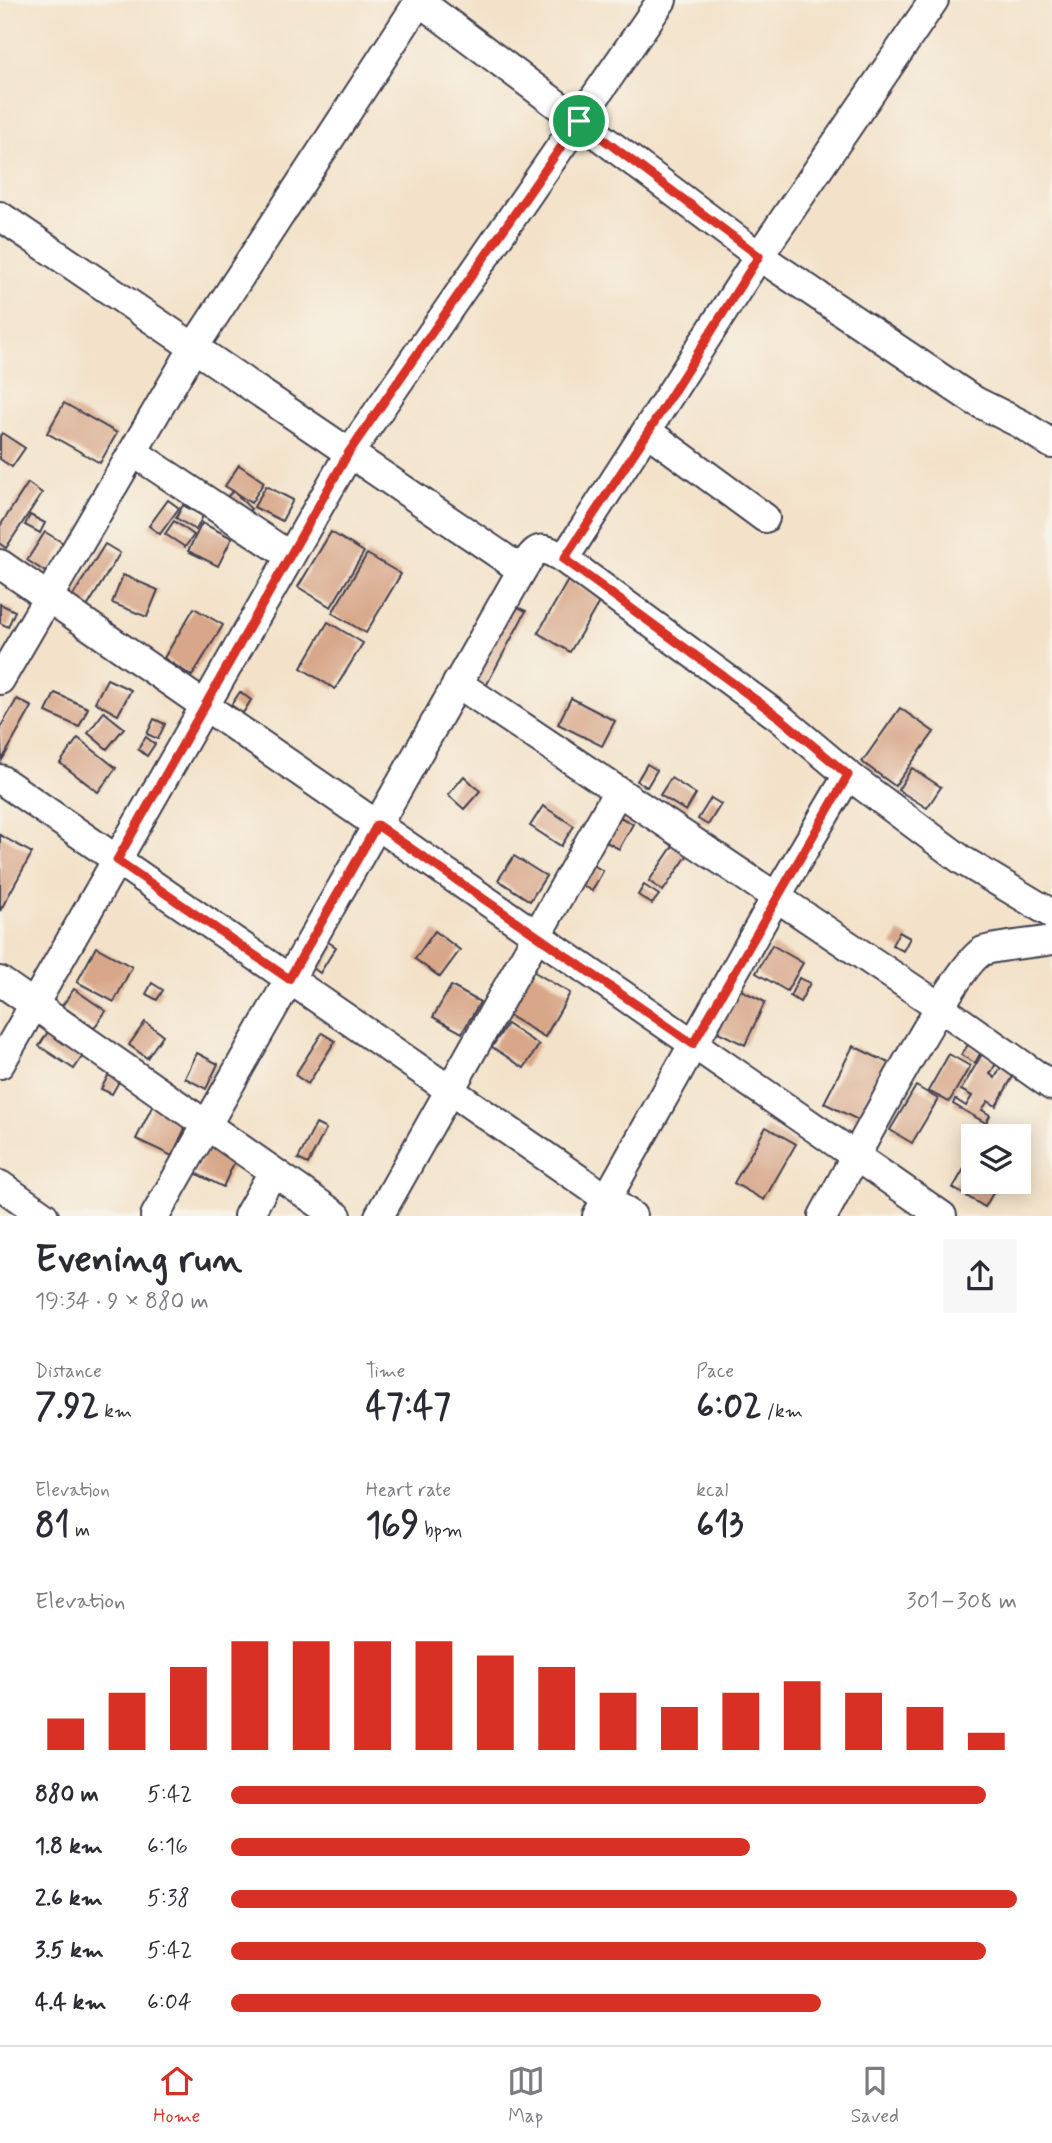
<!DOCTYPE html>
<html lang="en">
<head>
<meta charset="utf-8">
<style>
  :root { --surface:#fff; --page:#f7f7f7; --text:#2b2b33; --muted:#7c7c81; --line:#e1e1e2; --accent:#d93025 }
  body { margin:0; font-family:Mynerve,sans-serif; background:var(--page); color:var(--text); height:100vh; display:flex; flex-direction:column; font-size:26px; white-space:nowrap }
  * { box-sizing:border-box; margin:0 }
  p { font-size:23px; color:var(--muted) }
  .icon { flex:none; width:38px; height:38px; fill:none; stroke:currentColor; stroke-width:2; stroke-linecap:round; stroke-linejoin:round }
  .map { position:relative; height:1216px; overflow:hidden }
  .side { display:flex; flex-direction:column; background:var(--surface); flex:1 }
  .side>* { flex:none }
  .fabs { position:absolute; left:961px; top:1124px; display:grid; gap:14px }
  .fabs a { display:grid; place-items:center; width:70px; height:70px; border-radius:0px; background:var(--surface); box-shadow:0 4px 18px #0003; font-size:35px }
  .pin { position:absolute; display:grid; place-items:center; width:60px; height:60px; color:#fff; margin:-30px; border:4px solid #fff; border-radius:50%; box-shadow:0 2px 7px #0007 }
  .round { display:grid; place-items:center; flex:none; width:74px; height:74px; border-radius:0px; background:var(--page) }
  .headline { display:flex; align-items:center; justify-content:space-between; height:119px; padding:0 35px }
  h1 { font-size:38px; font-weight:700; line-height:52px }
  .metrics { display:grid; grid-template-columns:repeat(3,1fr); gap:10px; height:119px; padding:7px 35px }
  .metrics div { display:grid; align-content:center }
  .metrics b { font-size:35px; font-weight:700 }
  .metrics small { font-size:19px; font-weight:400 }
  .metrics p { font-size:19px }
  .chart { height:196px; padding:14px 35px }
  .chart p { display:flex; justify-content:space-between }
  .chart svg { width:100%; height:126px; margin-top:7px; stroke:var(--accent); stroke-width:6 }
  ul { padding:0 35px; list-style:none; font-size:23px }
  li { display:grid; grid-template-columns:112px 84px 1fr; align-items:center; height:52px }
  li i { height:18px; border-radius:9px; background:var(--accent) }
  .tabs { display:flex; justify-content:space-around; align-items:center; height:98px; border-top:2px solid var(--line); background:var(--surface); font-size:19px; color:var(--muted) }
  .tabs a { display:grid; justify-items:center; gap:4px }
  .tabs .on { color:var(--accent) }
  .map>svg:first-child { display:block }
</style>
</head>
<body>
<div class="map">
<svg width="1052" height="1216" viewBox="0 0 1052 1216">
  <rect width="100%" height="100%" fill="#f7f3e8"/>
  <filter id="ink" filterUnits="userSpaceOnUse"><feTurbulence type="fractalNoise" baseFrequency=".0143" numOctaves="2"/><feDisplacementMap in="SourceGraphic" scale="14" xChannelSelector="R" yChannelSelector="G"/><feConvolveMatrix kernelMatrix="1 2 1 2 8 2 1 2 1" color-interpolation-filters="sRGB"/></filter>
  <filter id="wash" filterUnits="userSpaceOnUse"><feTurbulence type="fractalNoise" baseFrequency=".00686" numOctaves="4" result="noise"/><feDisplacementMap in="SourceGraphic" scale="28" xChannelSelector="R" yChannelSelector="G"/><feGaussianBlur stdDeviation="1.57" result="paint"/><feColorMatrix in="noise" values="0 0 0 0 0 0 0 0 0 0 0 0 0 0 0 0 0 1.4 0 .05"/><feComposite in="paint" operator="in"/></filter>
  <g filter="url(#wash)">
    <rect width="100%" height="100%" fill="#f3e2c9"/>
    <g id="blocks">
      <g fill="#d8a78a">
        <path d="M64 403 117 433 100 463 47 433Z"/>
        <path d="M2 433 25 448 12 467 0 459V436Z"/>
        <path d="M239 465 264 482 251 503 233 491 251 509 240 521 221 503 233 491 225 486Z"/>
        <path d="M28 483 42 493 6 548 0 544V526Z"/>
        <path d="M266 486 293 500 282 521 254 507Z"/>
        <path d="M168 500 179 508 160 534 149 526Z"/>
        <path d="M183 505 203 516 196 530 176 518Z"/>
        <path d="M30 515 45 523 40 533 25 525Z"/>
        <path d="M174 521 194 535 185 547 165 534Z"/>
        <path d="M202 523 232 538 218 566 188 551Z"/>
        <path d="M45 532 65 544 47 573 27 560Z"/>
        <path d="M331 532 364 552 331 607 298 587Z"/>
        <path d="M105 544 120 553 87 607 72 597Z"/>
        <path d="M367 554 401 574 366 633 332 613Z"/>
        <path d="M123 575 158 590 147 617 112 603Z"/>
        <path d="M568 580 601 599 570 652 538 633Z"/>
        <path d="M509 603 526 611 486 686 470 677Z"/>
        <path d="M0 604 15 611 8 627 0 623Z"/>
        <path d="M194 608 223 625 192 676 164 658Z"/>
        <path d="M328 622 363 643 335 689 301 668Z"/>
        <path d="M107 679 131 690 118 715 95 702Z"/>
        <path d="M240 692 251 700 243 713 231 705Z"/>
        <path d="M55 693 88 708 79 727 46 712Z"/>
        <path d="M571 698 615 721 602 746 558 724Z"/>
        <path d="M17 699 32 707 2 760 0 728Z"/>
        <path d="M900 708 934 732 895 786 862 762Z"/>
        <path d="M104 712 124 728 107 749 88 733Z"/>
        <path d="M154 719 165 724 158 739 147 734Z"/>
        <path d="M146 737 155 744 147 756 138 749Z"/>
        <path d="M78 738 116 768 98 792 60 763Z"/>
        <path d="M647 764 657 770 647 787 637 781Z"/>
        <path d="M912 768 941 787 927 808 898 790Z"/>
        <path d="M464 776 480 791 464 809 448 795Z"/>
        <path d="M671 778 696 794 686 811 660 795Z"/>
        <path d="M711 798 721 804 708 825 698 819Z"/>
        <path d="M543 806 574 826 561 846 530 826Z"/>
        <path d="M618 816 633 824 619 849 604 841Z"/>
        <path d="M0 835 32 853 0 911Z"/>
        <path d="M675 843 689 853 663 891 649 881Z"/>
        <path d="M514 856 546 876 530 901 498 880Z"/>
        <path d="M590 863 603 871 592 891 578 883Z"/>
        <path d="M644 885 659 895 652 904 638 895Z"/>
        <path d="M435 931 460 950 440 977 415 959Z"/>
        <path d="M899 932 910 938 903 951 892 945Z"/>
        <path d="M325 940 336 947 320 973 309 965Z"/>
        <path d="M772 945 803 963 787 991 756 973Z"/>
        <path d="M96 947 132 967 114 1002 77 982Z"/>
        <path d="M531 970 570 993 545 1037 506 1014Z"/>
        <path d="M799 978 810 983 800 1002 790 996Z"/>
        <path d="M152 983 163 990 157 1000 146 994Z"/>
        <path d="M451 986 480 1002 462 1033 433 1017Z"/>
        <path d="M74 989 106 1011 94 1028 62 1006Z"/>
        <path d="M739 989 765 1002 745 1045 718 1032Z"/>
        <path d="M145 1022 163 1035 147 1058 129 1045Z"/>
        <path d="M507 1024 539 1045 524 1068 492 1047Z"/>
        <path d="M51 1027 86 1051 74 1069 39 1046Z"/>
        <path d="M322 1033 335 1041 308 1084 295 1075Z"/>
        <path d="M968 1045 981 1052 975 1063 961 1055Z"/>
        <path d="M853 1046 893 1065 864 1123 824 1103Z"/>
        <path d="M197 1053 218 1064 206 1089 185 1078Z"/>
        <path d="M949 1054 970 1066 949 1102 928 1091Z"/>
        <path d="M982 1054 997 1062 990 1074 995 1078 1002 1065 1015 1073 996 1106 988 1101 982 1110 990 1115 986 1123 953 1104 955 1099 966 1106 972 1096 961 1090Z"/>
        <path d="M110 1072 121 1078 112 1094 101 1089Z"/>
        <path d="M916 1086 938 1099 912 1143 890 1130Z"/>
        <path d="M154 1103 189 1120 172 1156 136 1139Z"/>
        <path d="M316 1124 326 1129 308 1164 298 1159Z"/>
        <path d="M766 1127 796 1144 764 1200 734 1183Z"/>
        <path d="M213 1137 240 1150 223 1187 195 1173Z"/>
        <path d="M973 1153V1181H1000L985 1207 953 1188Z"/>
      </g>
    </g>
  </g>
  <g filter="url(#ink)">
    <use href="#blocks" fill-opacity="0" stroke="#413f50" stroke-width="2"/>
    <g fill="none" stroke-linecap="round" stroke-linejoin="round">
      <defs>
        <g id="minor">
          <path d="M419 1 759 256 975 401 1021 424 1052 444"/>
          <path d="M0 216 522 570"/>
          <path d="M648 432 765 518"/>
          <path d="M133 452 290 556"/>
          <path d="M564 559 759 256 934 0"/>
          <path d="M0 564 942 1216"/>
          <path d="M0 680 194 347 420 0"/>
          <path d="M457 683 940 1007 1052 1086"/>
          <path d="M0 779 632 1216"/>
          <path d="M0 981 337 1216"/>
          <path d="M0 1064 350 452 662 0"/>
          <path d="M0 1185 44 1216"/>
          <path d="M155 1216 522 570C537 546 539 544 564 559L779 717 848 775 962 860 1052 914"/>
          <path d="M248 1216 273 1172"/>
          <path d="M379 1216 618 791"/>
          <path d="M597 1216 776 897 848 775"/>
          <path d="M823 1216C846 1175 955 964 983 951 996 946 1036 943 1052 940"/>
        </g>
      </defs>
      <use href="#minor" stroke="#413f50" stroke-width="32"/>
      <use href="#minor" stroke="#fff" stroke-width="28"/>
    </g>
  </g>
  <g fill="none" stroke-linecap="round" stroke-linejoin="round" filter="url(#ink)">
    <defs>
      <path id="route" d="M579 121 759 256 648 432 564 559 779 717 848 775 693 1044 377 825 289 979 117 860 349 452Z"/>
    </defs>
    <use href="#route" stroke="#fff" stroke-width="14"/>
    <use href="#route" stroke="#d93025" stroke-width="9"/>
  </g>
</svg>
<div class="fabs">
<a><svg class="icon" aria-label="layers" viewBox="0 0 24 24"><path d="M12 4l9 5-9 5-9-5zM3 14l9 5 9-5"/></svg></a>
</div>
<div class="pin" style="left:579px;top:121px;background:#1e9e55"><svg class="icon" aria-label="arrive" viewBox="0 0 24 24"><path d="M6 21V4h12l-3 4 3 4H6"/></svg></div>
</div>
<section class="side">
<div class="headline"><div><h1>Evening run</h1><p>19:34 · 9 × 880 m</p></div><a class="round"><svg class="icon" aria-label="share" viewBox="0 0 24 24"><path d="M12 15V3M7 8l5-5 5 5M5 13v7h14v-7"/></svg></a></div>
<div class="metrics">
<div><p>Distance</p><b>7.92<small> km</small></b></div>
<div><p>Time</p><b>47:47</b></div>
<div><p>Pace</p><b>6:02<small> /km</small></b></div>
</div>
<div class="metrics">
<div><p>Elevation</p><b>81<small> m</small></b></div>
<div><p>Heart rate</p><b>169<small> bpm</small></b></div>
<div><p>kcal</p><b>613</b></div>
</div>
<div class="chart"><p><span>Elevation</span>301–308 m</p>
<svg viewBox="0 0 160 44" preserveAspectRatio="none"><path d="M5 44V33M15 44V24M25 44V15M35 44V6M45 44V6M55 44V6M65 44V6M75 44V11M85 44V15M95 44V24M105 44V29M115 44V24M125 44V20M135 44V24M145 44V29M155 44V38"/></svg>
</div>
<ul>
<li><b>880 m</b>5:42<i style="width:96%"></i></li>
<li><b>1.8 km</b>6:16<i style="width:66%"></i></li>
<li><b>2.6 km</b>5:38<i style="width:100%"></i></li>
<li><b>3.5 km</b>5:42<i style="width:96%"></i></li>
<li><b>4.4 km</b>6:04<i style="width:75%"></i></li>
</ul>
</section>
<nav class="tabs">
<a class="on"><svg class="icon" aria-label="home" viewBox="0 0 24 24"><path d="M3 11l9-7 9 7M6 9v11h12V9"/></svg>Home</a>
<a><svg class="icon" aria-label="map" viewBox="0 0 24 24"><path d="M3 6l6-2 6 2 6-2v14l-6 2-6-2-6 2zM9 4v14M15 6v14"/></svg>Map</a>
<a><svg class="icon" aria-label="saved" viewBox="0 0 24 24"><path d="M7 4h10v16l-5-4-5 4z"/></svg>Saved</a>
</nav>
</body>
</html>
